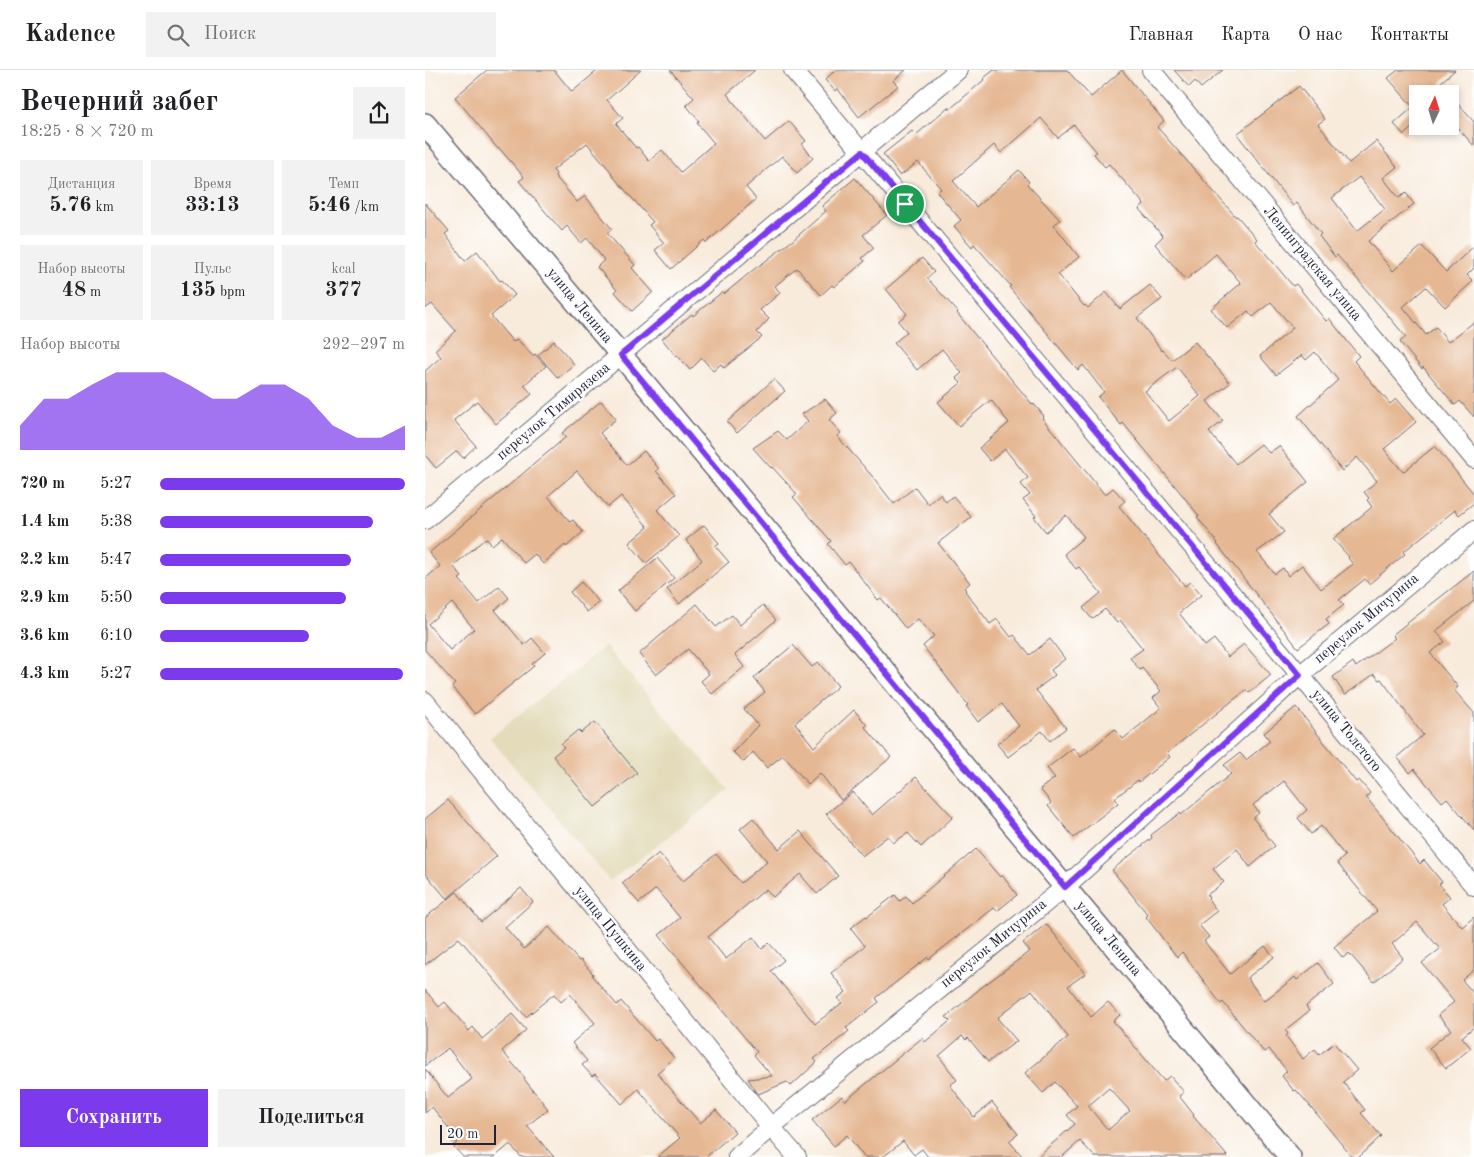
<!DOCTYPE html>
<html lang="ru">
<head>
<meta charset="utf-8">
<style>
  :root { --surface:#fff; --page:#f2f2f2; --text:#202124; --muted:#757577; --line:#e0e0e0; --accent:#7c3aed }
  body { margin:0; font-family:"Old Standard TT",serif; background:var(--page); color:var(--text); height:100vh; display:flex; flex-direction:column; font-size:19px; white-space:nowrap }
  * { box-sizing:border-box; margin:0 }
  p { font-size:16px; color:var(--muted) }
  .icon { flex:none; width:28px; height:28px; fill:none; stroke:currentColor; stroke-width:2; stroke-linecap:round; stroke-linejoin:round }
  .map { position:relative; flex:1; overflow:hidden }
  .details { display:flex; flex-direction:column; background:var(--surface); width:425px }
  .details>* { flex:none }
  .needle { width:32px; rotate:4deg }
  .tools { position:absolute; left:984px; top:15px; display:grid; gap:10px }
  .tools a { display:grid; place-items:center; width:50px; height:50px; border-radius:0px; background:var(--surface); box-shadow:0 2px 8px #0003; font-size:25px }
  .scale { position:absolute; left:15px; bottom:12px; width:56px; box-sizing:border-box; padding-left:5px; border:2px solid #22223b; border-top:0; font-size:14px; line-height:18px; white-space:nowrap; color:#22223b; -webkit-text-stroke:4px #fff; paint-order:stroke }
  .pin { position:absolute; display:grid; place-items:center; width:42px; height:42px; color:#fff; margin:-21px; border:2px solid #fff; border-radius:50%; box-shadow:0 1px 5px #0007 }
  .round { display:grid; place-items:center; flex:none; width:52px; height:52px; border-radius:0px; background:var(--page) }
  .summary { display:flex; align-items:center; justify-content:space-between; height:85px; padding:0 20px }
  h1 { font-size:28px; font-weight:600; line-height:38px }
  .figures { display:grid; grid-template-columns:repeat(3,1fr); gap:8px; height:85px; padding:5px 20px }
  .figures div { display:grid; align-content:center; border-radius:0px; background:var(--page); text-align:center }
  .figures b { font-size:21px; font-weight:600 }
  .figures small { font-size:14px; font-weight:400 }
  .figures p { font-size:14px }
  .chart { height:140px; padding:10px 20px }
  .chart p { display:flex; justify-content:space-between }
  .chart svg { width:100%; height:90px; margin-top:5px; fill:var(--accent); opacity:.7 }
  .button { display:flex; gap:10px; margin-top:auto; padding:10px 20px }
  .button a { flex:1; height:58px; border-radius:0px; background:var(--accent); color:#fff; font-size:20px; font-weight:600; line-height:58px; text-align:center }
  .button a+a { background:var(--page); color:var(--text) }
  ul { padding:0 20px; list-style:none; font-size:16px }
  li { display:grid; grid-template-columns:80px 60px 1fr; align-items:center; height:38px }
  li i { height:12px; border-radius:6px; background:var(--accent) }
  header { display:flex; align-items:center; gap:30px; box-sizing:border-box; height:70px; padding:0 25px; background:var(--surface); border-bottom:1px solid var(--line) }
  header strong { font-size:24px }
  nav { display:flex; gap:28px; margin-inline-start:auto; font-size:18px }
  .search { width:350px; height:45px; background:var(--page); display:flex; align-items:center; gap:12px; box-sizing:border-box; padding:0 18px; border-radius:0px; color:var(--muted); font-size:19px }
  main { display:flex; flex:1; min-height:0 }
  .map>svg:first-child { display:block }
</style>
</head>
<body>
<header>
<strong>Kadence</strong>
<div class="search"><svg class="icon" aria-label="search" viewBox="0 0 24 24"><circle cx="10" cy="10" r="6"/><path d="M15 15l6 6"/></svg>Поиск</div>
<nav><a>Главная</a><a>Карта</a><a>О нас</a><a>Контакты</a></nav>
</header>
<main>
<section class="details">
<div class="summary"><div><h1>Вечерний забег</h1><p>18:25 · 8 × 720 m</p></div><a class="round"><svg class="icon" aria-label="share" viewBox="0 0 24 24"><path d="M12 15V3M7 8l5-5 5 5M5 13v7h14v-7"/></svg></a></div>
<div class="figures">
<div><p>Дистанция</p><b>5.76<small> km</small></b></div>
<div><p>Время</p><b>33:13</b></div>
<div><p>Темп</p><b>5:46<small> /km</small></b></div>
</div>
<div class="figures">
<div><p>Набор высоты</p><b>48<small> m</small></b></div>
<div><p>Пульс</p><b>135<small> bpm</small></b></div>
<div><p>kcal</p><b>377</b></div>
</div>
<div class="chart"><p><span>Набор высоты</span>292–297 m</p>
<svg viewBox="0 0 160 44" preserveAspectRatio="none"><path d="M0 44V32L10 19L20 19L30 12L40 6L50 6L60 6L70 12L80 19L90 19L100 12L110 12L120 19L130 32L140 38L150 38L160 32V44z"/></svg>
</div>
<ul>
<li><b>720 m</b>5:27<i style="width:100%"></i></li>
<li><b>1.4 km</b>5:38<i style="width:87%"></i></li>
<li><b>2.2 km</b>5:47<i style="width:78%"></i></li>
<li><b>2.9 km</b>5:50<i style="width:76%"></i></li>
<li><b>3.6 km</b>6:10<i style="width:61%"></i></li>
<li><b>4.3 km</b>5:27<i style="width:99%"></i></li>
</ul>
<div class="button"><a>Сохранить</a><a>Поделиться</a></div>
</section>
<div class="map">
<svg width="1049" height="1087" viewBox="0 0 1049 1087">
  <rect width="100%" height="100%" fill="#fff"/>
  <filter id="ink" filterUnits="userSpaceOnUse"><feTurbulence type="fractalNoise" baseFrequency=".02" numOctaves="2"/><feDisplacementMap in="SourceGraphic" scale="10" xChannelSelector="R" yChannelSelector="G"/><feConvolveMatrix kernelMatrix="1 2 1 2 8 2 1 2 1" color-interpolation-filters="sRGB"/></filter>
  <filter id="wash" filterUnits="userSpaceOnUse"><feTurbulence type="fractalNoise" baseFrequency=".0096" numOctaves="4" result="noise"/><feDisplacementMap in="SourceGraphic" scale="20" xChannelSelector="R" yChannelSelector="G"/><feGaussianBlur stdDeviation="1.12" result="paint"/><feColorMatrix in="noise" values="0 0 0 0 0 0 0 0 0 0 0 0 0 0 0 0 0 1.4 0 .05"/><feComposite in="paint" operator="in"/></filter>
  <g filter="url(#wash)">
    <rect width="100%" height="100%" fill="#f8ebdb"/>
    <path fill="#e3dbba" d="M180 576 304 720 185 811 65 668Z"/>
    <g id="blocks">
      <g fill="#e5b792" fill-rule="evenodd">
        <path d="M62 0H129L147 22 173 0H216L182 30 198 48 191 54 211 78 213 77 224 91 237 80 256 102 289 73 272 53 274 51 261 35 269 28 245 0H330L302 24 340 71 364 51 381 71 377 74 388 88 372 103 357 86 321 117 331 129 281 173 279 170 246 199 230 180 239 173 224 155 228 152 186 104 187 103 162 73 128 100 131 104 130 106 152 132 160 126 187 159 182 163 210 195 207 198 228 222 207 241 190 222 192 220 172 197 179 190 162 168 156 173 142 156 137 161 94 111 99 107 74 78 73 79 30 27Z"/>
        <path d="M410 0H481L468 11 473 16 434 47 412 18 410 21 400 10Z"/>
        <path d="M569 0H642L666 27 697 0 739 51 732 57 811 147 812 146 832 169 830 171 868 216 871 214 901 251 904 248 934 286 929 291 965 334 971 329 991 352 959 379 978 402 1010 376 1049 424V433L1034 445 1030 440 978 482 980 484 944 514 940 509 914 530 919 535 901 549 904 554 873 578 792 474 793 473 772 447 774 446 759 427 698 353 696 355 673 327 679 322 658 295 653 300 584 217 586 216 549 174 547 177 529 156 536 150 512 122 516 119 493 92 475 106 458 84 487 61 491 65 523 37 524 40 560 9 559 8ZM616 48 633 68 649 55 672 82 669 84 680 97 684 94 719 134 714 139 738 166 730 174 761 210 791 184 816 213 786 239 802 258 823 241 828 247 846 232 868 258 835 286 851 305 877 285 881 290 890 282 913 310 873 346 917 401 932 387 952 411 939 422 944 428 942 430 947 437 908 469 924 487 923 488 928 494 896 519 877 495 863 506 858 498 850 504 832 482 859 462 844 444 883 412 854 376 844 383 836 374 811 394 784 362 798 351 782 331 805 313 770 272 747 290 738 280 737 281 712 248 737 229 725 215 695 239 681 222 663 238 660 235 659 236 633 204 654 187 629 155 635 150 602 114 604 112 594 100 551 137 528 111 569 75 576 83ZM752 297 775 326 744 351 720 321Z"/>
        <path d="M749 0H798L776 18 770 11 764 17Z"/>
        <path d="M973 0H1030L1015 13 1024 24H992V53L979 65 969 54 988 37 963 8Z"/>
        <path d="M874 16 900 49 893 54 924 93 951 71 972 97 958 108 974 128 981 123 989 134 943 171 968 201 997 176 1021 202 1049 176V198L1042 205 1048 211 1020 237 1001 217 978 237 1001 265 1011 257 1023 272 1049 252V347L1035 331 1030 335 998 297 997 299 975 272 981 267 912 185 910 187 894 166 896 164 872 133 868 136 812 64ZM934 107 960 139 932 161 907 128Z"/>
        <path d="M1025 25 1049 52V76L1025 49Z"/>
        <path d="M430 108 462 145 438 165 449 178 437 188 440 191 409 217 407 215 396 225 372 198 350 216 355 223 335 240 344 249 332 262 337 267 299 298 296 294 288 301 277 288 265 300 252 285 251 286 237 269 267 244 268 246 297 222 299 224 333 196H334L368 170 401 141 397 136Z"/>
        <path d="M0 133 24 161 20 164 40 191 52 181 75 211 77 210 90 225 66 246 88 272 92 269 108 286 110 284 121 296 99 315 107 324 71 354 52 331 29 350 51 376 38 388 32 381 11 398 0 385V301L16 287 10 280 31 261 7 234 0 239Z"/>
        <path d="M497 188 509 202 502 208 533 242 532 243 577 298 607 334 608 333 619 346 617 348 680 425 688 418 700 431 694 436 733 484 760 516 765 512 776 525 754 543 780 576 789 569 803 587 819 574 846 605 824 623 821 620 742 683 745 687 714 712 713 710 690 728 693 733 649 768 623 736 626 733 615 719 630 708 622 698 648 678 656 687 690 659 698 669 736 638 728 628 736 621 717 598 715 600 705 588 718 579 695 550 692 553 680 539 667 549 658 538 676 523 654 497 651 499 639 484 659 467 641 445 621 462 609 447 611 446 598 430 605 425 596 414 603 408 580 379 565 391 554 378 584 353 566 330 534 356 513 332 536 313 531 308 537 303 517 279 492 300 469 273 482 262 473 251 482 244 461 219Z"/>
        <path d="M129 271 149 294 133 308 113 285Z"/>
        <path d="M349 309 360 321 312 363 302 352Z"/>
        <path d="M400 329 412 343 404 350 416 363 412 366 447 406 469 434 490 417 503 434 515 424 521 432 528 426 546 447 513 473 545 513 539 518 541 520 540 521 565 554 572 549 586 567 589 565 605 585 625 569 640 589 626 600 630 605 611 620 641 658 625 671 617 661 583 687 572 674 594 656 577 634 553 652 541 636 543 635 498 576 509 566 493 549 481 559 456 528 453 530 424 492 420 495 403 474 406 471 368 427 372 424 347 397 346 398 328 378 353 361 362 370 383 351 377 344Z"/>
        <path d="M176 331 191 349 175 363 202 395 219 381 234 399 231 401 251 424 232 440 254 466 221 493 204 473 223 457 196 426 183 437 152 401 123 426 145 452 148 450 158 462 141 477 140 475 118 494 110 484 99 493 77 467 67 475 61 468 28 496 37 507 34 509 54 533 74 516 84 528 70 540 99 575 107 568 120 583 107 594 109 596 50 644 27 617 30 614 0 580V509L15 496 4 483 141 367 137 363ZM27 533 49 559 25 580 3 554Z"/>
        <path d="M279 455 294 473 290 476 304 492 254 534 242 519 277 490 261 470Z"/>
        <path d="M232 488 249 508 210 541 193 521Z"/>
        <path d="M1049 501V531L1011 561 1020 572 1005 583 1033 617 1029 620 1049 643V760L1022 728 1017 732 989 699 985 703 972 687 998 665 956 609 954 610 949 604 920 625 908 607 928 592 931 597 970 568 967 565Z"/>
        <path d="M156 512 174 532 162 542 145 522Z"/>
        <path d="M272 534 291 557 307 545 315 555 338 535 351 550 310 585 319 597 287 624 276 611 284 604 263 579 231 605 214 584Z"/>
        <path d="M368 575 387 597 393 592 413 616 370 653 389 677 429 640 442 655 440 657 466 687 416 730 395 703 383 714 358 685 342 698 328 682 319 692 308 682 333 655 319 639 340 622 329 608Z"/>
        <path d="M871 637 931 712 934 710 945 723 941 727 995 794 999 790 1017 812 1014 814 1025 827 1017 834 1037 857 1049 847V900L1037 910 1049 924V957L1037 967 1046 978 1021 998 1004 978 1026 960 1013 945 1029 932 997 893 1015 879 992 852 967 874 978 888 949 912 924 883 918 888 909 877 952 841 912 793 920 786 896 756 886 764 873 748 882 740 859 711 828 735 834 743 828 748 850 776 825 797 812 779 788 799 799 812 782 825 784 828 783 829 792 841 774 855 784 867 779 871 805 904 840 876 849 887 822 908 839 931 870 907 872 910 893 893 909 914 881 936 884 941 860 960 863 964 861 966 878 989 890 979 894 985 909 973 932 1000 918 1012 940 1040 936 1043 956 1066 934 1087H927L886 1037 871 1020 869 1021 857 1006 862 1001 844 979 839 982 828 969 798 932 796 934 757 882 752 887 721 847 723 845 687 800 727 768 726 765 755 743 756 745 806 704 799 695 815 683 821 690 845 671 839 663Z"/>
        <path d="M170 652 212 703 170 737 128 686 139 677 136 674 153 660 156 663Z"/>
        <path d="M491 707 528 747 496 777 483 763 468 773 463 766 459 769 437 786 401 744 428 722 447 745Z"/>
        <path d="M23 730 72 786 22 829 0 803V749Z"/>
        <path d="M328 748 354 779 375 761 413 806 392 824 375 804 348 827 341 819 283 867 301 889 328 867 337 879 344 873 359 890 346 901 390 954 417 933 413 928 421 922 406 903 440 876 426 858 441 846 442 847 470 825 475 831 481 826 487 833 551 779 575 807 577 805 592 825 572 841 569 838 504 889 503 887 451 928 454 932 421 958 424 961 389 989 392 992 366 1016 362 1012 333 1024 323 1009 347 1006 329 985 332 982 234 865 255 848 231 819 214 833 197 813 234 783 258 811 291 784 316 813 342 791 315 759Z"/>
        <path d="M96 818 108 832 80 857 99 879 124 857 154 891 156 890 168 904 167 906 192 935 196 931 230 971 233 969 249 988 232 1003 275 1053 291 1040 310 1062 281 1087H232L255 1068 213 1019 197 1034 170 1004 167 1006 157 995 162 991 147 973 170 953 145 924 136 932 129 924 101 947 34 868 0 895V848L32 822 56 852Z"/>
        <path d="M621 854 641 878 660 904 643 916 666 947 683 932 695 945 688 951 739 1011 745 1006 759 1022 754 1026 769 1045 768 1046 803 1087H670L655 1071 637 1087H612L650 1054 642 1045 652 1036 630 1012 618 1023 600 1003 643 967 607 920 572 948 592 971 563 992 543 968 541 970 537 966 514 986 532 1010 525 1015 549 1047 567 1032 593 1064 584 1071 598 1087H503L497 1079 489 1085 478 1071 458 1087H439L422 1065 409 1076 387 1050 417 1026 420 1031 497 968 500 972 525 951 521 947 557 917 605 881 598 873ZM684 1018 705 1041 683 1060 663 1036Z"/>
        <path d="M0 920 14 937 20 932 44 961 48 957 57 969 87 944 101 960 77 981 100 1008 99 1009 123 1039 102 1056 129 1087H96L85 1074 70 1087H38L28 1076 34 1071 7 1037 0 1043V999L23 1028 47 1009 23 978 0 996Z"/>
      </g>
    </g>
  </g>
  <g filter="url(#ink)">
    <use href="#blocks" fill-opacity="0" stroke="#6d6873" stroke-width="1"/>
    <g fill="none" stroke-linecap="round" stroke-linejoin="round">
      <defs>
        <g id="minor">
          <path d="M368 0 875 605 1049 816"/>
          <path d="M726 0 1049 389"/>
          <path d="M0 450 533 0"/>
          <path d="M0 631 346 1057 372 1087"/>
          <path d="M312 1087 346 1057 640 817 875 605 1049 460"/>
        </g>
        <path id="tertiary" d="M0 54 196 285 865 1087"/>
      </defs>
      <use href="#minor" stroke="#6d6873" stroke-width="20"/>
      <use href="#tertiary" stroke="#6d6873" stroke-width="24"/>
      <use href="#minor" stroke="#fff" stroke-width="18"/>
      <use href="#tertiary" stroke="#fff" stroke-width="21"/>
    </g>
  </g>
  <g fill="none" stroke-linecap="round" stroke-linejoin="round" filter="url(#ink)">
    <defs>
      <path id="route" d="M437 82 875 605 640 817 196 285Z"/>
    </defs>
    <use href="#route" stroke="#fff" stroke-width="10"/>
    <use href="#route" stroke="#7c3aed" stroke-width="6"/>
  </g>
  <g text-anchor="middle" dominant-baseline="central" stroke-width="4.5" stroke-linejoin="round" paint-order="stroke">
    <g font-size="15" fill="#22223b" stroke="#fff">
      <text transform="translate(887 194) rotate(50)">Ленинградская улица</text>
      <text transform="translate(154 236) rotate(50)">улица Ленина</text>
      <text transform="translate(129 342) rotate(-40)">переулок Тимирязева</text>
      <text transform="translate(942 549) rotate(-40)">переулок Мичурина</text>
      <text transform="translate(921 661) rotate(51)">улица Толстого</text>
      <text transform="translate(185 859) rotate(51)">улица Пушкина</text>
      <text transform="translate(683 869) rotate(50)">улица Ленина</text>
      <text transform="translate(569 874) rotate(-39)">переулок Мичурина</text>
    </g>
  </g>
</svg>
<div class="tools">
<a><svg class="needle" viewBox="-14 -14 28 28"><path d="M0-13l5 13h-10z" fill="#e53935"/><path d="M0 13l5-13h-10z" fill="#757577"/></svg></a>
</div>
<div class="scale">20 m</div>
<div class="pin" style="left:480px;top:134px;background:#1e9e55"><svg class="icon" aria-label="arrive" viewBox="0 0 24 24"><path d="M6 21V4h12l-3 4 3 4H6"/></svg></div>
</div>
</main>
</body>
</html>
